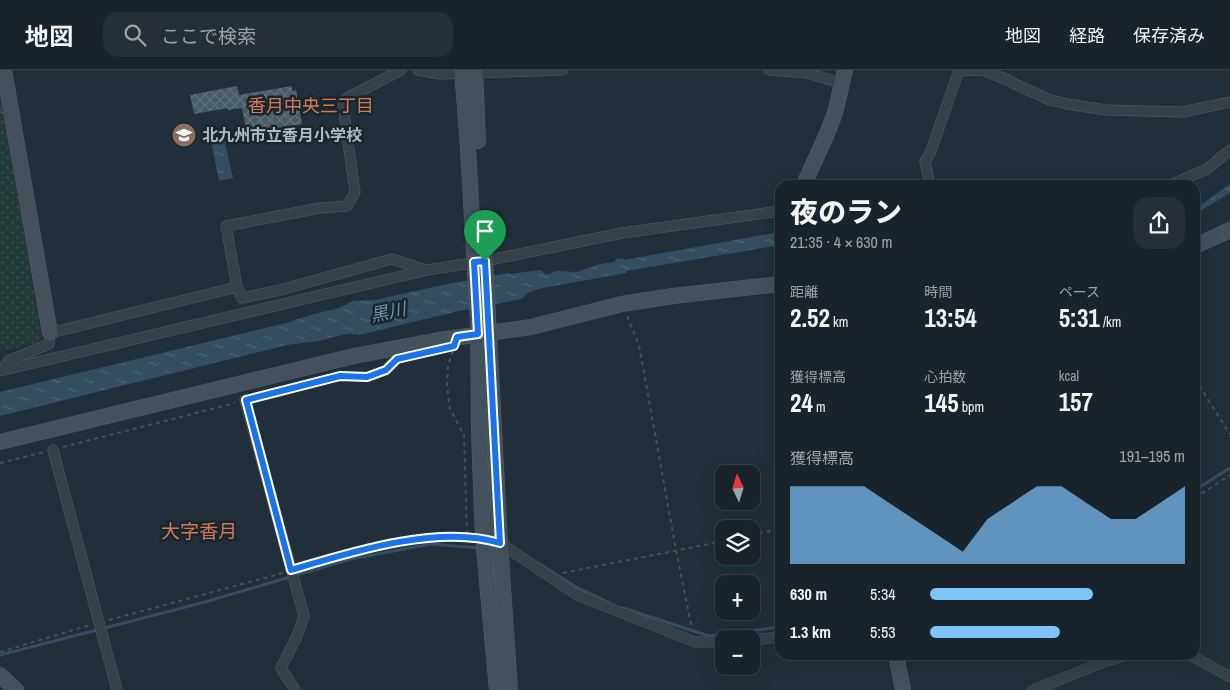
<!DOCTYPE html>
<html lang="ja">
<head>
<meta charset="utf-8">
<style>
  :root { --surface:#18232b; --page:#252f37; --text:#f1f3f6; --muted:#9fa4a9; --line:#364047; --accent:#7fc5fa }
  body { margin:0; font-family:"Archivo Narrow","Noto Sans JP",sans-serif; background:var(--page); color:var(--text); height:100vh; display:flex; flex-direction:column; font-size:19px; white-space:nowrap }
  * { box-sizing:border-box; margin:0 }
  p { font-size:16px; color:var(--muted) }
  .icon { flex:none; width:28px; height:28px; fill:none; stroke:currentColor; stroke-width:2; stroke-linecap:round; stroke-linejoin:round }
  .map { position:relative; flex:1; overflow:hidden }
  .drawer { position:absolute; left:775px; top:110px; width:425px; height:480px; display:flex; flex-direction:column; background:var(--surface); border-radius:15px; box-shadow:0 5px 20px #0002,0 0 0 1px var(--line) }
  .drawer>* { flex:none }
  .needle { width:32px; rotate:356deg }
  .controls { position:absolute; left:715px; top:395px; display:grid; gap:10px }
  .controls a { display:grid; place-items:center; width:45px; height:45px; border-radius:10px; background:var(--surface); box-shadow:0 5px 20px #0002,0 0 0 1px var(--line); font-size:25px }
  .pin { position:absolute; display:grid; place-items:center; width:42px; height:42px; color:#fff; margin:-51px -21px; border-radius:50% 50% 50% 0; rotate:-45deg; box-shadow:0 0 5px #0007 }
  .pin .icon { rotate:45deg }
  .round { display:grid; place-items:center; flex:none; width:52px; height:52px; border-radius:15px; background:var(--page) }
  .headline { display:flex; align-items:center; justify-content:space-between; height:85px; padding:0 15px }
  h1 { font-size:28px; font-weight:800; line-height:38px }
  .metrics { display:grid; grid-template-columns:repeat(3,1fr); gap:8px; height:85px; padding:5px 15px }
  .metrics div { display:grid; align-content:center }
  .metrics b { font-size:25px; font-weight:800 }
  .metrics small { font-size:14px; font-weight:400 }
  .metrics p { font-size:14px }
  .chart { height:140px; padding:10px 15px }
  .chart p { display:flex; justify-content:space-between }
  .chart svg { width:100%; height:90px; margin-top:5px; fill:var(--accent); opacity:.7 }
  ul { padding:0 15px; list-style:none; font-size:16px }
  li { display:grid; grid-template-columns:80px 60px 1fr; align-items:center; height:38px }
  li i { height:12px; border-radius:6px; background:var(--accent) }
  header { display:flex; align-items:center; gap:30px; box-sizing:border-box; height:70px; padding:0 25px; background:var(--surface); border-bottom:1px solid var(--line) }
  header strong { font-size:24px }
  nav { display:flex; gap:28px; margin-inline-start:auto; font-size:18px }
  .search { width:350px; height:45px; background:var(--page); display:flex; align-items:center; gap:12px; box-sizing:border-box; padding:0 18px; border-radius:15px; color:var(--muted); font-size:19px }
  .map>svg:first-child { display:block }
</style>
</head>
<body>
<header>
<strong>地図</strong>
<div class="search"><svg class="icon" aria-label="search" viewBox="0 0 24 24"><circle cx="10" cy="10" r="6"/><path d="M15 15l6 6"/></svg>ここで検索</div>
<nav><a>地図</a><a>経路</a><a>保存済み</a></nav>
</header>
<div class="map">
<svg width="1230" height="620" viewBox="0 0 1230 620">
  <defs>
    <pattern id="park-dots" width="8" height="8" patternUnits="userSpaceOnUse" patternTransform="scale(1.25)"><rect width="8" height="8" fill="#223a38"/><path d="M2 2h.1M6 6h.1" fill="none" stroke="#405553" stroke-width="1.8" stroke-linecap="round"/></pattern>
    <pattern id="water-ripples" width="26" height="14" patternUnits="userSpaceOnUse" patternTransform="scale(1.25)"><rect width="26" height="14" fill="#334e61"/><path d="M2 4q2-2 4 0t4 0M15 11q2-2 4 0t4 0" fill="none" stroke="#4e6676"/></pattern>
    <pattern id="building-cross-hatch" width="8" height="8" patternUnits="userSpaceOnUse" patternTransform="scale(1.25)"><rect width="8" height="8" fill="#485a65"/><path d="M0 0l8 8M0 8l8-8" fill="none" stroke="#60707a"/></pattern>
  </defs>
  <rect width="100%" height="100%" fill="#202f39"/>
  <path fill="url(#park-dots)" d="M0 23 42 271 0 282Z"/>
  <g fill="url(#water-ripples)">
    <path d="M224 68 233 108 219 111 211 71Z"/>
    <path d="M1230 114V123L1195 144V135L1202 134Z"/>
    <path d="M780 162V175L627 201 626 203 538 219 528 223 522 229 459 241 359 265 347 264 318 271 287 275 0 346V322L286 253 310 245 339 238 353 231 375 230 447 214 508 203 509 204 541 200 545 204H550L556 201 577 202 600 194 614 192 616 189 623 188 624 190Z"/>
  </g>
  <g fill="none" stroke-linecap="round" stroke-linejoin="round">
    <g stroke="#334e61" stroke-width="3">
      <path d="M1195 420 1230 398"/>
      <path d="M525 485 576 517 608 532"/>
      <path d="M623 538 709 566 780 557"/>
      <path d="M0 585 205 532 351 489 431 474 479 478"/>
    </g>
  </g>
  <path fill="url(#building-cross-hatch)" d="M237 16 239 25 292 16V21L296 20 302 54 247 65 242 38 228 40V38L194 44 190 25Z"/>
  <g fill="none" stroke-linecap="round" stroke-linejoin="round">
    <defs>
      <path id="lane" d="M0 40 10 38"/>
      <g id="street">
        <path d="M401 0 347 28 343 36 355 122 347 136 320 138 226 156 237 217 242 228 280 220 392 189 426 200"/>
        <path d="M418 0 440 4 563 0"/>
        <path d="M769 0 807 3 841 13"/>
        <path d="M959 1 982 0 1008 10 1015 14 1050 30 1067 34 1106 40 1183 42 1230 32"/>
        <path d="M930 115 925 92 931 81 959 0"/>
        <path d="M1170 115 1207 99 1230 80"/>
        <path d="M3 300 8 291 49 274 50 263 237 217"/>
        <path d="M0 301 427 200 485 191 622 163 780 141"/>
        <path d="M245 330 304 546 297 566 281 598 295 620"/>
        <path d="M53 380 117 620"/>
        <path d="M483 468 500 473 577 525 695 572H724"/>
        <path d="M751 570 780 567"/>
        <path d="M1190 585 1230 607"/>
        <path d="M1033 620 1107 591 1126 585"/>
      </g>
      <g id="secondary">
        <path d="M4 0 50 263"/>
        <path d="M462 0 467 62 478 251 479 362 483 468 497 620"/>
        <path d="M475 0 478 71"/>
        <path d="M806 115V110L826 66 835 43 845 0"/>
        <path d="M484 171 500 473 510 620"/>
        <path d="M1195 176 1230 160"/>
        <path d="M0 372 354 286 439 270 531 257 622 234 673 226 780 214"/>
        <path d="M896 585 903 620"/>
        <path d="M0 605 16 620"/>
      </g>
    </defs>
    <use href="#lane" stroke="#515f67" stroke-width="6"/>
    <use href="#street" stroke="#515f67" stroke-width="11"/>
    <use href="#secondary" stroke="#515f67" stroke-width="16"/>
    <g stroke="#405655" stroke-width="2" stroke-dasharray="4 4" stroke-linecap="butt">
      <path d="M627 246 639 275 676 480 692 559"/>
      <path d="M453 281 448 295 447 315 450 339 464 365 467 467"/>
      <path d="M1195 309 1230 364"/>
      <path d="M254 328C282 321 309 313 337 307 362 302 373 313 394 291"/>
      <path d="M63 377 235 333"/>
      <path d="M0 393 44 382"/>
      <path d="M1195 428 1230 405"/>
      <path d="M751 465 780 459"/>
      <path d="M302 497 344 484 427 467 471 468"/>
      <path d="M563 503 724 471"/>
      <path d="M109 550 283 503"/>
      <path d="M0 582 90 555"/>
    </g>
    <use href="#lane" stroke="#344149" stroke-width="5"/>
    <use href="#street" stroke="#344149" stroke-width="10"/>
    <use href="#secondary" stroke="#42515c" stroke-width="15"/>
  </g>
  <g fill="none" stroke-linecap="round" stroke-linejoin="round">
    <defs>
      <path id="route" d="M485 191 500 473C439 454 351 482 291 500L246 330 340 306 367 307 386 300 397 289 454 276 457 267 478 264 474 192Z"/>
    </defs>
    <use href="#route" stroke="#fff" stroke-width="10"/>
    <use href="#route" stroke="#1a73e8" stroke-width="6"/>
  </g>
  <defs>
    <symbol id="school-disc" viewBox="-11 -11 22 22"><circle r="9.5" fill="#8d6e63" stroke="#19262e"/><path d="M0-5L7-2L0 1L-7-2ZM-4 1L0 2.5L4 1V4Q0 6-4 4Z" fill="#fff"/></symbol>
  </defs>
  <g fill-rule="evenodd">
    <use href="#school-disc" x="170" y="51" width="28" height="28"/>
  </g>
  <g text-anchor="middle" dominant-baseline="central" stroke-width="5" stroke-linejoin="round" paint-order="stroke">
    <g font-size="16" font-weight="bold" fill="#aebcc6" stroke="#19262e" text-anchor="start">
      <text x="202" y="65">北九州市立香月小学校</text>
    </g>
    <g font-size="18" fill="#d67859" stroke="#19262e">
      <text x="311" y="35">香月中央三丁目</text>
    </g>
    <g font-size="18" font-style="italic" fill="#6e93aa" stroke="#19262e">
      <text transform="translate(388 242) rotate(-12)">黒川</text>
    </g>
    <g font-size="19" fill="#d67859" stroke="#19262e">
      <text x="199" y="461">大字香月</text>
    </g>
  </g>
</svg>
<div class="controls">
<a><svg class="needle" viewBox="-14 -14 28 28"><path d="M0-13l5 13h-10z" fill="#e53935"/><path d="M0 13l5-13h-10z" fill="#9fa4a9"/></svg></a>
<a><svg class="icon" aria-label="layers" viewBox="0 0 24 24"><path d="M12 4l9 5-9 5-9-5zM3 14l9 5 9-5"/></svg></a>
<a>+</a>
<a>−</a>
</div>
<div class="pin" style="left:485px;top:191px;background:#1e9e55"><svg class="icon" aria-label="arrive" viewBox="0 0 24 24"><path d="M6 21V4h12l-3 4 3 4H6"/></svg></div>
<section class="drawer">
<div class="headline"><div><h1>夜のラン</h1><p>21:35 · 4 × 630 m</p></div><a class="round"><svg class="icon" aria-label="share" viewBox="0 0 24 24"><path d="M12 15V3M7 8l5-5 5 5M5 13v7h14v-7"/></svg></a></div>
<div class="metrics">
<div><p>距離</p><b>2.52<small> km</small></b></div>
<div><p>時間</p><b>13:54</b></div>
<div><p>ペース</p><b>5:31<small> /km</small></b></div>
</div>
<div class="metrics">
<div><p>獲得標高</p><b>24<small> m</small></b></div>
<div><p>心拍数</p><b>145<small> bpm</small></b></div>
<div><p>kcal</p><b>157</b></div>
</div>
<div class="chart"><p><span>獲得標高</span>191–195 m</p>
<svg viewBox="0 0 160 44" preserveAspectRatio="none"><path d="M0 44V6L10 6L20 6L30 6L40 14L50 22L60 30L70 38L80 22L90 14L100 6L110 6L120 14L130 22L140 22L150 14L160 6V44z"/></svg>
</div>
<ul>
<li><b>630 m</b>5:34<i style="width:64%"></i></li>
<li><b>1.3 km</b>5:53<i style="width:51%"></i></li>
</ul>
</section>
</div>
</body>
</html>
